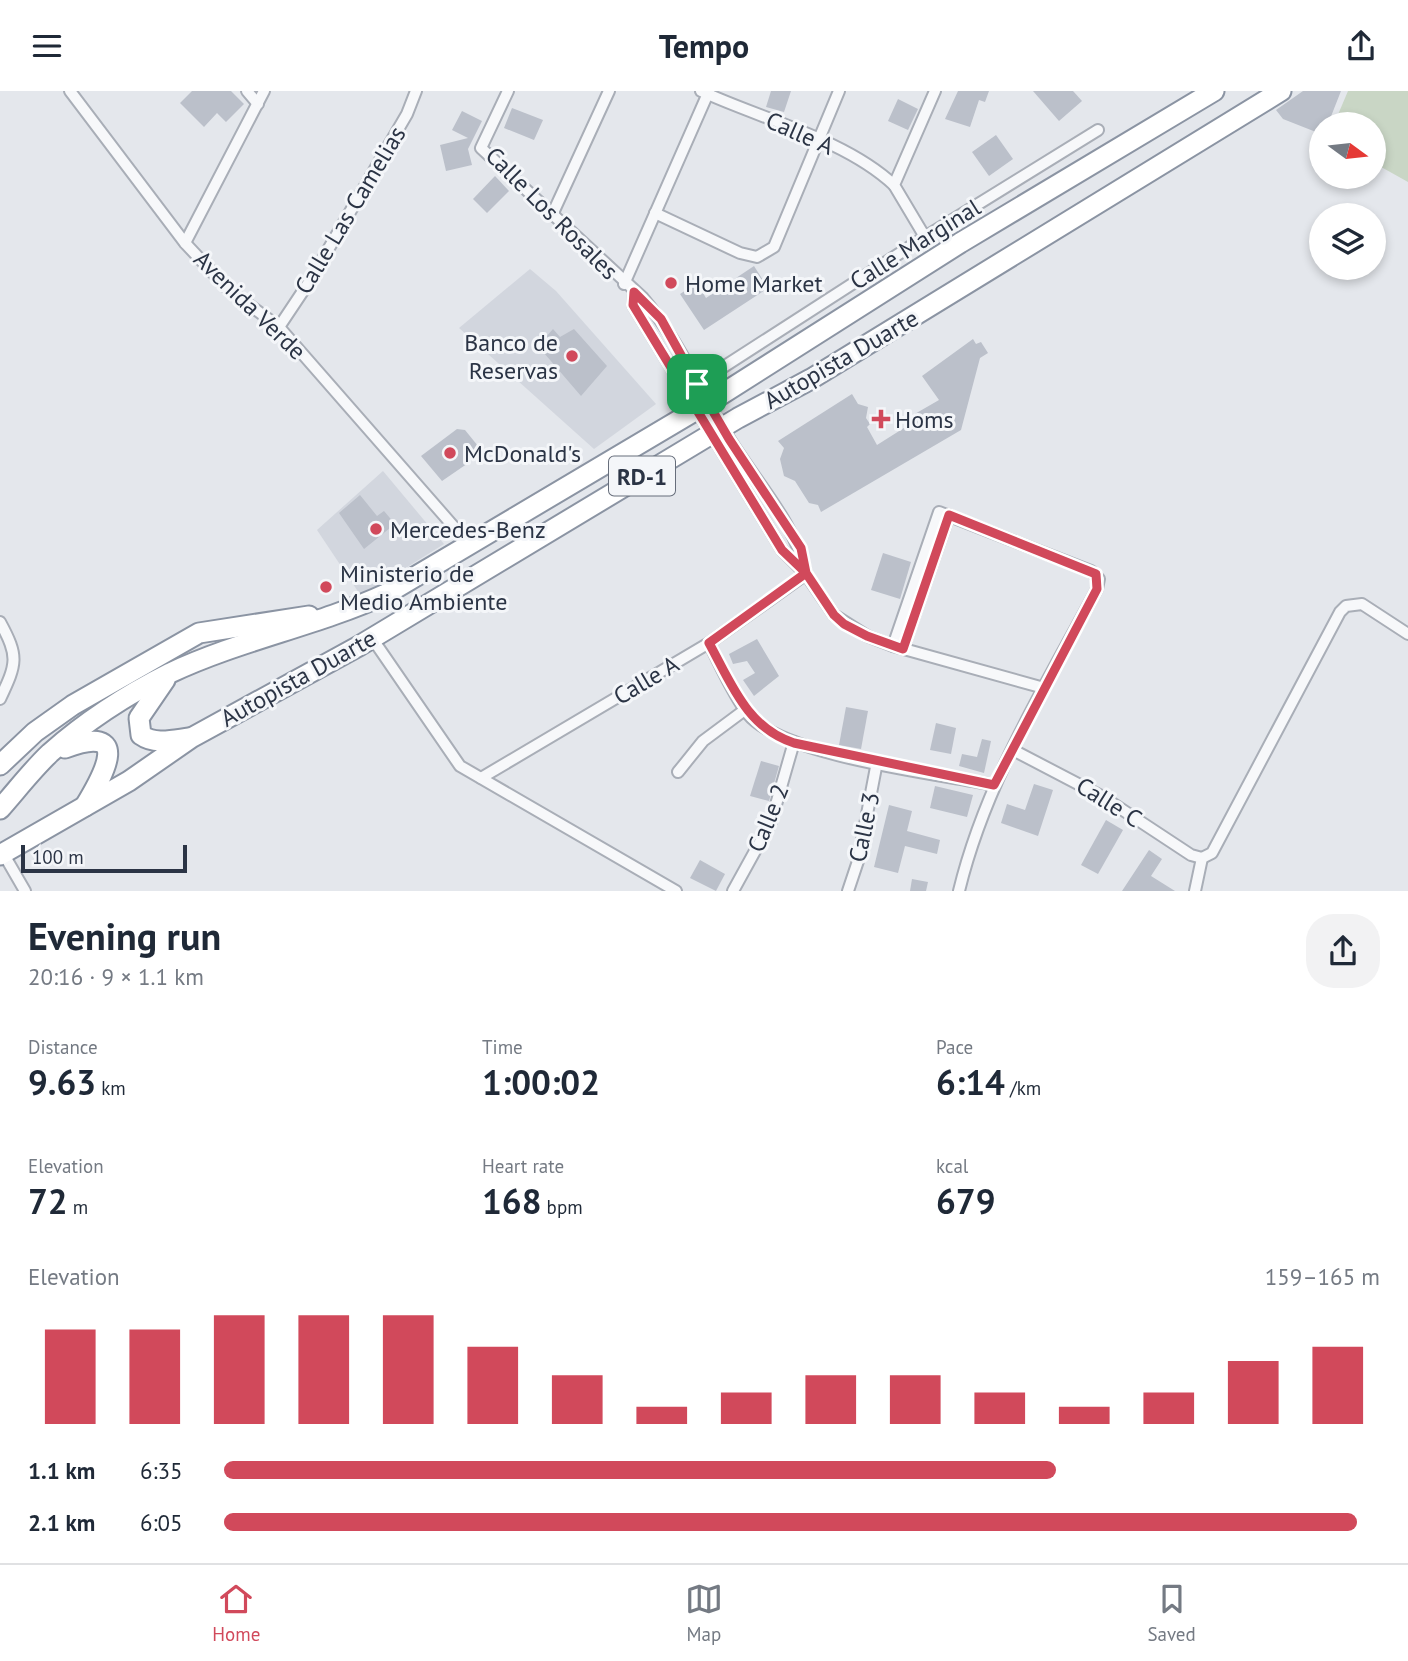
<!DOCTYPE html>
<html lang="en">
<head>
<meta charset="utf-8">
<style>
  :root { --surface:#fff; --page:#f2f2f3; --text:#1f2937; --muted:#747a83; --line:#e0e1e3; --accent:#d1495b }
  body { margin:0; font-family:"PT Sans",sans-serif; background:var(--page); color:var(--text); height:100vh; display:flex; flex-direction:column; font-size:26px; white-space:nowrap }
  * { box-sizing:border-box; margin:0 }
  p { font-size:23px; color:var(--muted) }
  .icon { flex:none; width:38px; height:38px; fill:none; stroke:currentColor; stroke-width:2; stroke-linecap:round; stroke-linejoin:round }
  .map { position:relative; height:800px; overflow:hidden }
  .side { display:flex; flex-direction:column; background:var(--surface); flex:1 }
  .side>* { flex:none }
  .needle { width:46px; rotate:105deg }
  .tools { position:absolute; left:1309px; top:21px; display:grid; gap:14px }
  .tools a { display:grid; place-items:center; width:77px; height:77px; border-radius:50%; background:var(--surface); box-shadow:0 4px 10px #0003; font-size:35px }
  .scale { position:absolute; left:21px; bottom:18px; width:166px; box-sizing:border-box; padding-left:7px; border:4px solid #2b3445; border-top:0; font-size:19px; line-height:24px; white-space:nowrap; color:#2b3445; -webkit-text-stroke:5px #f4f6f9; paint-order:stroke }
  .pin { position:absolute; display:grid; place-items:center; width:60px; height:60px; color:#fff; margin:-30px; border-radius:14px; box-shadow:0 4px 10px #0006 }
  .round { display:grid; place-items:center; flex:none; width:74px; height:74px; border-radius:28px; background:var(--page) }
  .headline { display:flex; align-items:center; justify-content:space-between; height:119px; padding:0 28px }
  h1 { font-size:38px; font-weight:600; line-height:52px }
  .figures { display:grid; grid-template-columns:repeat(3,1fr); gap:10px; height:119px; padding:7px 28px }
  .figures div { display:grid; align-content:center }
  .figures b { font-size:35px; font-weight:600 }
  .figures small { font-size:19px; font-weight:400 }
  .figures p { font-size:19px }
  .chart { height:196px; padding:14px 28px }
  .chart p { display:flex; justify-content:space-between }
  .chart svg { width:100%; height:126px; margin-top:7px; stroke:var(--accent); stroke-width:6 }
  ul { padding:0 28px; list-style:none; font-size:23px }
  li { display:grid; grid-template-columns:112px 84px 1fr; align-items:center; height:52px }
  li i { height:18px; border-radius:9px; background:var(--accent) }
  header { display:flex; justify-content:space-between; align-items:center; height:91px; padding:0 28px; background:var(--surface); font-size:32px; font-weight:600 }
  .tabs { display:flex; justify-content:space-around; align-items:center; height:98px; border-top:2px solid var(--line); background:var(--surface); font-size:19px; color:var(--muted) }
  .tabs a { display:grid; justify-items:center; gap:4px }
  .tabs .on { color:var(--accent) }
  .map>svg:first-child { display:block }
</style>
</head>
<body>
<header><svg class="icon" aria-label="menu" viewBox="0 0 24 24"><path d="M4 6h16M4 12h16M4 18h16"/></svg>Tempo<svg class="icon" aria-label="share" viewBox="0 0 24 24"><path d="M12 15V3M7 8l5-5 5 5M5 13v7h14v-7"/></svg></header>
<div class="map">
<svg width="1408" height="800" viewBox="0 0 1408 800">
  <rect width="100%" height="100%" fill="#e4e7ec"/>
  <g fill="#d2d6de">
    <path d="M530 178 556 200 656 313 594 358 459 237Z"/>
    <path d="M383 380 444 453 361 505 317 439Z"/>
  </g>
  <path fill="#c9d6c5" d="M1348 0H1408V91L1374 72V33H1334Z"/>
  <g fill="#bbc0ca">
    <path d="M192 0H231L244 13 226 31 217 22 204 36 180 12Z"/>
    <path d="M771 0H791L784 21 766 16Z"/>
    <path d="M958 0H989L985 11 979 9 970 36 945 28Z"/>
    <path d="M1033 0H1073L1082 10 1059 30Z"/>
    <path d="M1303 0H1341L1328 33H1321V43L1283 28 1276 19Z"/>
    <path d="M898 8 918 18 908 39 888 30Z"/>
    <path d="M512 17 543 29 534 49 504 37Z"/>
    <path d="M462 20 482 30 468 58 472 74 446 80 440 54 468 47 452 39Z"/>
    <path d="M996 44 1013 68 989 85 972 61Z"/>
    <path d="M495 85 509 100 487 122 473 108Z"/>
    <path d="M754 175 768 197 704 239 680 203 697 192 706 207Z"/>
    <path d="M553 238 560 246 574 238 607 275 581 305 538 255Z"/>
    <path d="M973 248 976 253 981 251 988 262 980 267 961 339 821 421 818 414 809 412 795 390 784 385 780 368 784 357 778 350 852 303 858 313 868 316 866 327 870 333 867 336 877 354 915 330 913 324 939 309 922 285Z"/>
    <path d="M457 338 465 339 478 355 473 360 477 366 442 390 421 365Z"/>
    <path d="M360 404 377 425 384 420 395 433 364 458 339 422Z"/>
    <path d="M883 462 911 471 900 508 871 499Z"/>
    <path d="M757 548 779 585 754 605 743 589 755 582 747 570 733 573 729 563Z"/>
    <path d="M846 616 868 620 861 658 839 654Z"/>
    <path d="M936 632 956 637 951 663 930 659Z"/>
    <path d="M982 648 991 650 984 682 959 675 962 663 977 666Z"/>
    <path d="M761 670 779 675 769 710 750 705Z"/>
    <path d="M1034 693 1053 699 1038 745 1001 732 1007 713 1025 719Z"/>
    <path d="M935 695 973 704 967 726 930 717Z"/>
    <path d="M889 714 912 720 907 740 940 749 937 763 905 755 898 782 874 776Z"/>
    <path d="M1106 729 1123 739 1098 783 1081 774Z"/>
    <path d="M1149 759 1162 768 1151 785 1175 800H1122Z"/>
    <path d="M700 769 725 783 716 800 690 787Z"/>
    <path d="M912 788 928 791 926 800H910Z"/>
  </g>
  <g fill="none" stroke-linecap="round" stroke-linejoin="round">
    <defs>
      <g id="minor">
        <path d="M70 0 185 152 228 198 279 236 468 452"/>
        <path d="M247 0 258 13"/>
        <path d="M508 0 481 57 643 207C678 248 699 298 727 344 753 388 796 432 806 483"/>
        <path d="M701 0C761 28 845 48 894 94"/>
        <path d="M655 122 740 162 757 166 774 156 839 0"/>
        <path d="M552 124 609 0"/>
        <path d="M925 146 894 94 935 0"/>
        <path d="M185 152 264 0"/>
        <path d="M624 193 709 0"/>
        <path d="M634 201 633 214 782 459 806 483 834 524 867 545 893 555 1044 597"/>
        <path d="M279 236 311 188 407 23 416 0"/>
        <path d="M697 293 925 146 1098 39"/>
        <path d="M0 531C19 566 17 572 0 608"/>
        <path d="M372 547 460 675 676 800"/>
        <path d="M709 552C721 575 732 602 748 623 782 665 938 683 994 694"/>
        <path d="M893 555 939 421 1091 480 1099 488 1097 498C1045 596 985 692 959 800"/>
        <path d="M903 557 949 424"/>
        <path d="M1013 659 1103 706 1191 764 1202 767"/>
        <path d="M678 681 703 650 746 618"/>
        <path d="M481 687 709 552 806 483"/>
        <path d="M3 762 25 800"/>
        <path d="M1202 767 1212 762 1340 521 1346 515 1362 513 1408 543"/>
        <path d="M733 800 771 731 794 651"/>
        <path d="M848 800 858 770 877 671"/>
        <path d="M1195 800 1202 767"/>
      </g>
      <g id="motorway">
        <path d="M165 589 139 627 141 644C155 654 173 649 189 647"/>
        <path d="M65 657C132 632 105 682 85 715"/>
        <path d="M0 674 35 641 73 614 199 542 309 525"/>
        <path d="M0 718C16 700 32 679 50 662 85 631 128 603 170 582 240 549 316 535 386 503L708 312 960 152 1214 0"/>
        <path d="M0 764 129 690 191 647 359 555 738 327 811 288 1281 0"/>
      </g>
    </defs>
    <use href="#minor" stroke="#a9aeb7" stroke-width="14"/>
    <use href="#motorway" stroke="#8b94a3" stroke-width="23"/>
    <use href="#minor" stroke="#f7f8fa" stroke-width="10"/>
    <use href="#motorway" stroke="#fff" stroke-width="19"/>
  </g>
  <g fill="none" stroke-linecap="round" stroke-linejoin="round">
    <defs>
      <path id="route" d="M697 293 729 348 801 457 806 482 709 552C731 592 747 637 794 652L994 694 1097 498 1096 483 949 424 903 558 867 545 844 533 834 524 806 482 782 459 633 214 634 201 661 228 697 293"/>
    </defs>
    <use href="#route" stroke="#fff" stroke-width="14"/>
    <use href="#route" stroke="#d1495b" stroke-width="9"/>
  </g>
  <g fill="#d1495b" stroke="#f4f6f9" stroke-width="2.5">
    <circle cx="671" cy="192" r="7"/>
    <circle cx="572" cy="265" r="7"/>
    <path d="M877.5 317.5h7v7h7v7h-7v7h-7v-7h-7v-7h7z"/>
    <circle cx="450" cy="362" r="7"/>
    <circle cx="376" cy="438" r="7"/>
    <circle cx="326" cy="496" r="7"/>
  </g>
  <g text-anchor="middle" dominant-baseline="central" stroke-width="6" stroke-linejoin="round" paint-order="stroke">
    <rect fill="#f4f6f9" stroke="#676e7b" stroke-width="2" x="609" y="365.5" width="66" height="39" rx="5"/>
    <g font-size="23" font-weight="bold" fill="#2b3445">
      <text x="642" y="385">RD-1</text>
    </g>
    <g font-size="24" fill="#2b3445" stroke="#f4f6f9">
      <text transform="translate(800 42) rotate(24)">Calle A</text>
      <text transform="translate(350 119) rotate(-59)">Calle Las Camelias</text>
      <text transform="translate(552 122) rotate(45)">Calle Los Rosales</text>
      <text transform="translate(915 153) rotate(-32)">Calle Marginal</text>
      <text transform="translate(250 214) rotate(44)">Avenida Verde</text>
      <text transform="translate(841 268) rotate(-30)">Autopista Duarte</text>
      <text transform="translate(298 587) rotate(-29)">Autopista Duarte</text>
      <text transform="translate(646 589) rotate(-31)">Calle A</text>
      <text transform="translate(1109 711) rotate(32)">Calle C</text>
      <text transform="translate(768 727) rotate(-68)">Calle 2</text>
      <text transform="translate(864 736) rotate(-78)">Calle 3</text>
    </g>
    <g font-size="24" fill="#2b3445" stroke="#f4f6f9" text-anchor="start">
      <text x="685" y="192">Home Market</text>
      <text x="558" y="251" text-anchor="end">Banco de<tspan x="558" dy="28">Reservas</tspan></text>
      <text x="895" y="328">Homs</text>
      <text x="464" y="362">McDonald's</text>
      <text x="390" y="438">Mercedes-Benz</text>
      <text x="340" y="482">Ministerio de<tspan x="340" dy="28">Medio Ambiente</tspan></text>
    </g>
  </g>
</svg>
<div class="tools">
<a><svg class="needle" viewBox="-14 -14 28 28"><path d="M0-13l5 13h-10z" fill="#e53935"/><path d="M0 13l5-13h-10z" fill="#747a83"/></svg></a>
<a><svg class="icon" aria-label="layers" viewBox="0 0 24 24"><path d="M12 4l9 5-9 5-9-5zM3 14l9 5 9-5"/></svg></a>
</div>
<div class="scale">100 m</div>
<div class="pin" style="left:697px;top:293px;background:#1e9e55"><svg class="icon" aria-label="arrive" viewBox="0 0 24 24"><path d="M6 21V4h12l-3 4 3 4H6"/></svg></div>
</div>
<section class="side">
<div class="headline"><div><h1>Evening run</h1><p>20:16 · 9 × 1.1 km</p></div><a class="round"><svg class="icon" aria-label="share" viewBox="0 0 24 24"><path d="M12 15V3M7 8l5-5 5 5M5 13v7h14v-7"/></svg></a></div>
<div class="figures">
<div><p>Distance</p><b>9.63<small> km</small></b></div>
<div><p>Time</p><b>1:00:02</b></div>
<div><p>Pace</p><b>6:14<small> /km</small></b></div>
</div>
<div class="figures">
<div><p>Elevation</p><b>72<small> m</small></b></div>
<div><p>Heart rate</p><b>168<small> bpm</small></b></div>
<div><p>kcal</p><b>679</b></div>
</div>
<div class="chart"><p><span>Elevation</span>159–165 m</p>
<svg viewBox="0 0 160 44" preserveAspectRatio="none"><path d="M5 44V11M15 44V11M25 44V6M35 44V6M45 44V6M55 44V17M65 44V27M75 44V38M85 44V33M95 44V27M105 44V27M115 44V33M125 44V38M135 44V33M145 44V22M155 44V17"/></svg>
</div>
<ul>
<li><b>1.1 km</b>6:35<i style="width:72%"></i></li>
<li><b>2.1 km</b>6:05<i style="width:98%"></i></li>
</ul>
</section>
<nav class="tabs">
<a class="on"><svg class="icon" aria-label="home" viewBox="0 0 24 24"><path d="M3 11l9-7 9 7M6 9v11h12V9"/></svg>Home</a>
<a><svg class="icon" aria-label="map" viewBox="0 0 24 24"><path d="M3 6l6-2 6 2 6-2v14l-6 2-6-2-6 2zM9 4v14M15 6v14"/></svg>Map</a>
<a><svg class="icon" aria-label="saved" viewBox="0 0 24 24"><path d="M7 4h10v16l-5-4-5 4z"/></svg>Saved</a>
</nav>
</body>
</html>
